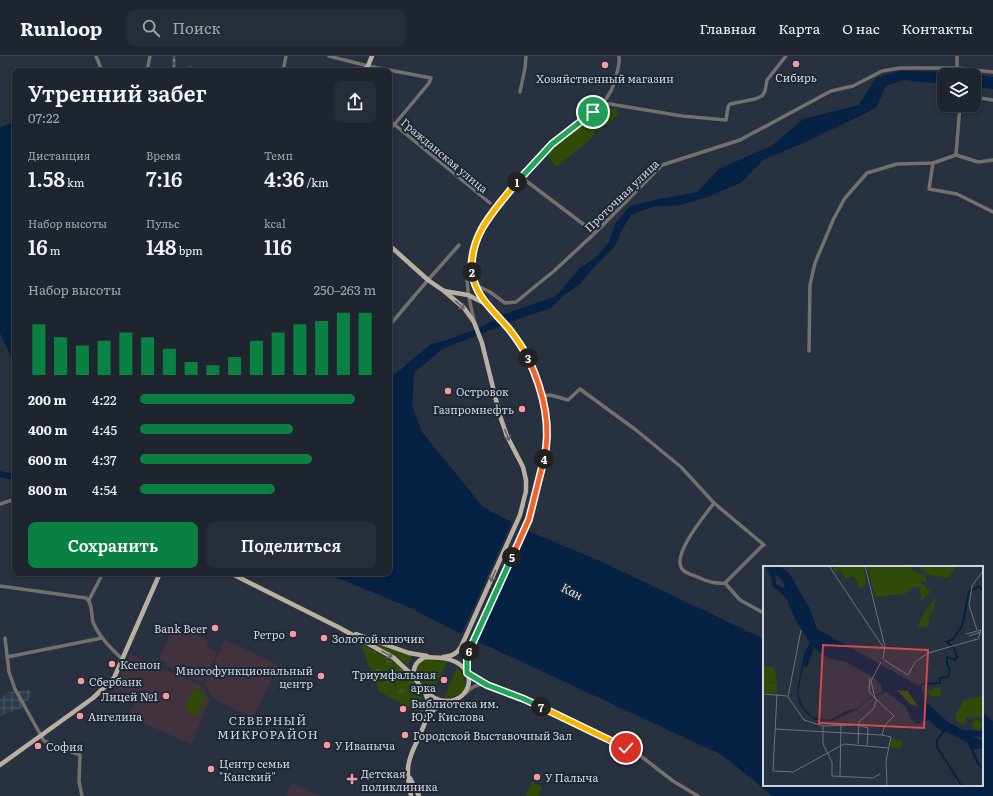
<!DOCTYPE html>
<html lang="ru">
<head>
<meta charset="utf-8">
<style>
  :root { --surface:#1e252f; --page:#262d37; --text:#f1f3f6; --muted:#a1a5aa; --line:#3c424b; --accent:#0b8043 }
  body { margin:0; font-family:Literata,serif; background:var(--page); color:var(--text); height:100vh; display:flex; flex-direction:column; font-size:15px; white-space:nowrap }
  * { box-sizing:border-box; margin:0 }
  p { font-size:13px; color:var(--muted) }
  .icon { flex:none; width:22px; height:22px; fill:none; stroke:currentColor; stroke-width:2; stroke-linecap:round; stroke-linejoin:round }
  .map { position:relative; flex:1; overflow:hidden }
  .sheet { position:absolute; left:12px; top:12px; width:380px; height:508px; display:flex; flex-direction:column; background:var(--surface); border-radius:8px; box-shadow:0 2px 6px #0003,0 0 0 1px var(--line) }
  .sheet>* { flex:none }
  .buttons { position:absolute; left:937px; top:12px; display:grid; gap:8px }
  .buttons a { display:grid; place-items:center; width:44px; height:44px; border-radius:8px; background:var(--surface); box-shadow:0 2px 6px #0003,0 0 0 1px var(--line); font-size:20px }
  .pin { position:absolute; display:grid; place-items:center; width:34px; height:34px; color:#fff; margin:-17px; border:2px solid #fff; border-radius:50%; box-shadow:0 1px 4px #0007 }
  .km { position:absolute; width:20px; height:20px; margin:-10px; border-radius:50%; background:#222; color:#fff; font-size:11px; line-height:20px; text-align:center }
  .round { display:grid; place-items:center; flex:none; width:42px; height:42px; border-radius:8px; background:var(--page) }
  .headline { display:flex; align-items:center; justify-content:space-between; height:68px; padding:0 16px }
  h1 { font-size:22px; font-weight:600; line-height:30px }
  .figures { display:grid; grid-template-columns:repeat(3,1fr); gap:6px; height:68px; padding:4px 16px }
  .figures div { display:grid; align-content:center }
  .figures b { font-size:20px; font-weight:600 }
  .figures small { font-size:11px; font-weight:400 }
  .figures p { font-size:11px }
  .chart { height:112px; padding:8px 16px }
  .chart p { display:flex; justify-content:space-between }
  .chart svg { width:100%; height:72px; margin-top:4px; stroke:var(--accent); stroke-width:6 }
  .primary-button { display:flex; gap:8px; margin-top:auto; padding:8px 16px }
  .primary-button a { flex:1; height:46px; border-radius:8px; background:var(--accent); color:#fff; font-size:16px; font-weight:600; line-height:46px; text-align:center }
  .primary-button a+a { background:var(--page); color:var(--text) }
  ul { padding:0 16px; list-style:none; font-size:13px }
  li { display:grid; grid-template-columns:64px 48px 1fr; align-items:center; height:30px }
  li i { height:10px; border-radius:5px; background:var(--accent) }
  header { display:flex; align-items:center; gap:24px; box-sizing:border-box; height:56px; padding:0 20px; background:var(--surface); border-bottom:1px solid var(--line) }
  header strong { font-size:19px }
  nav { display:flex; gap:22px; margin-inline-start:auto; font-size:14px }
  .search { width:280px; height:36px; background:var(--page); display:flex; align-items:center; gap:10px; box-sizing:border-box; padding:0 14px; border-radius:8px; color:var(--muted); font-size:15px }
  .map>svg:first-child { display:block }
</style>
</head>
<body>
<header>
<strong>Runloop</strong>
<div class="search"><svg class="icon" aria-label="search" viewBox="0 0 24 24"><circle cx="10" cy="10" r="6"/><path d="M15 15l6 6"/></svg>Поиск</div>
<nav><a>Главная</a><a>Карта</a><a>О нас</a><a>Контакты</a></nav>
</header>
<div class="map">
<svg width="993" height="740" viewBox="0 0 993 740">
  <defs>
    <pattern id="industrial-grid" width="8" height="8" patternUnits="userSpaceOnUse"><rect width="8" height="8" fill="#2e3a4e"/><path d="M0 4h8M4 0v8" fill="none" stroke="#4b5667"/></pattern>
    <pattern id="park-tufts" width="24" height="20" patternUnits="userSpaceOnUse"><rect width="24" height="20" fill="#304b07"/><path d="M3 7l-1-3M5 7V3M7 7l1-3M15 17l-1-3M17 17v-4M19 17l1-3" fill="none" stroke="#4d642b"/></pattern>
  </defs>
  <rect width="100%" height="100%" fill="#28313f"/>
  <path fill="url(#industrial-grid)" d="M30 634 31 640 22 652 0 660V643L8 636Z"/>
  <g fill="#42323e">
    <path d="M174 569 209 585 206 591 217 596 203 626 165 609 166 606 159 603Z"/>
    <path d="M225 584 278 609 253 662 216 644 204 629Z"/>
    <path d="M130 598 151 607 153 603 163 608 161 612 203 630 210 644 191 688 128 660 135 645 113 635Z"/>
    <path d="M292 727 320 740H286Z"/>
  </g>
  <g fill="#304b07">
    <path d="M608 52H615L619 57 607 69 605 67 604 58Z"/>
    <path d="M597 58 600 61 602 74 599 75 596 71 594 80 558 110H555L549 102V96L586 66Z"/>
    <path d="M354 578 413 600 408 609 399 602Z"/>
    <path d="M430 603 447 606 432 638C428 633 421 627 418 621 413 612 421 604 430 603Z"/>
    <path d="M457 612C472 628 465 641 444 642Z"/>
    <path d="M194 632 206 638 197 660 184 654Z"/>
  </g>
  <g fill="url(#park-tufts)">
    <path d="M360 587C373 594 386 601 398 609 408 617 430 644 422 656L420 657 380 636Z"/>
    <path d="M532 726 542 731 538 740H526Z"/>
  </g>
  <g fill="#052143">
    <path d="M898 15C930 15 961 16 993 21V33L974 31V19H944V28L902 24 886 30 876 52 808 85 763 104 742 126 710 140 681 149 651 151 631 159 622 174 615 190 593 212 580 228 563 240 551 252 521 262 442 293 414 317 412 350 422 376 483 451 533 477 600 505 764 583V729H982V656L993 665V740H773L722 699 453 574 413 553 326 517H389V321L400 314 431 288 447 284 481 271 505 258 556 240 580 212 595 202 609 186 616 167 630 150 655 144 697 136 719 113 773 89 803 63 859 49 876 22Z"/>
    <path d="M15 65V309L0 277V72Z"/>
  </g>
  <path fill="#28313f" d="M513 464 529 473 477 587 461 579Z"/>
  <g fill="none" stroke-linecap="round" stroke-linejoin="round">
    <path stroke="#052143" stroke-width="6" d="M0 418 8 420 15 419"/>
    <g stroke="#757069" stroke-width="3.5">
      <path d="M96 0 102 15"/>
      <path d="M329 0 368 10 431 22 429 27 389 75"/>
      <path d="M957 0V19"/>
      <path d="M190 12 193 15"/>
      <path d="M147 15 150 0"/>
      <path d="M283 15 286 0"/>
      <path d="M520 36 525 12 526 0"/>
      <path d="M974 41 993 44"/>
      <path d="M604 47 682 60 726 64 728 51 730 48 755 43 762 40 765 35 767 24 786 0"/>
      <path d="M389 64 490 147"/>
      <path d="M956 99 960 49"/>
      <path d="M933 107 929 133 957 138 993 156"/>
      <path d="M521 121 595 177"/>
      <path d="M474 192C471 217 471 226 485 247"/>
      <path d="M474 228 490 236 505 247 516 246 554 215 595 177 662 109 740 84 831 35 853 30 882 15 900 12H957L993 16"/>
      <path d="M474 264C470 247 465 229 468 210 470 201 472 191 477 182 484 167 494 154 505 142 523 119 542 96 565 77 587 59 609 51 616 21 618 14 620 7 619 0"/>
      <path d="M389 270 428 224 459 189"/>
      <path d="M809 295 810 229 815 207 834 162 845 142 867 117 897 108 933 107 956 99 978 106 993 104"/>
      <path d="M541 340 550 339 568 344 580 333 636 374 681 411 714 447 764 489 762 490 725 527 740 544 762 556"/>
      <path d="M714 447C706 458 671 499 682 513 684 516 692 519 695 520 707 525 713 528 725 527"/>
      <path d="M0 448 15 443"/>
      <path d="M13 486 15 487"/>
      <path d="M0 530 86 542C93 547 91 559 93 566 99 581 111 592 122 603"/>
      <path d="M89 544 103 517"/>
      <path d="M5 582 9 616 15 633 44 685 80 699 79 725 82 740"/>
      <path d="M7 601 102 582"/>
      <path d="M467 617 487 629 524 643 623 690 642 701 673 725 698 740"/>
      <path d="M466 637C472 631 476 628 485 629"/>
    </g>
    <g stroke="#b9b0a1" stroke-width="4.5">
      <path d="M364 15 368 10 372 0"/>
      <path d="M389 189 428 224 444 235 464 252 474 266 482 287 500 360 507 380 523 411 526 424V435L520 459 461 591C456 599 451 600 443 601"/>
      <path d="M444 235 468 239 486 248 509 274 524 295 537 321 545 357 546 376V393L529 463 469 595 467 602V617"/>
      <path d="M230 517 340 572 394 602 413 620"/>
      <path d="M356 578 409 597 427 600"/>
      <path d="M426 601C434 602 443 601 451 604 488 617 461 661 430 639 423 635 418 627 413 620 414 610 416 605 426 601Z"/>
      <path d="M428 659 439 649 447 645"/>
      <path d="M0 709 93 642 114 622 160 517"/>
      <path d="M410 722 419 740"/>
      <path d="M411 740C409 729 406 717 409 706 414 684 436 660 425 636"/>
    </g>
    <defs>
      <path id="rail" d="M174 0V15"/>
    </defs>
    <use href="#rail" stroke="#7a828d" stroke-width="2.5"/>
    <use href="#rail" stroke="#1e2734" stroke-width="1" stroke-dasharray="3" stroke-linecap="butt"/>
  </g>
  <defs><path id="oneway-shaft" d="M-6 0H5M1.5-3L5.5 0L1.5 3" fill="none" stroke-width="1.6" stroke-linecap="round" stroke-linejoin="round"/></defs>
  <g stroke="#646565">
    <use href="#oneway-shaft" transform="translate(460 249) rotate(43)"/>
    <use href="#oneway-shaft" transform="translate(507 379) rotate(67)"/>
    <use href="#oneway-shaft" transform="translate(493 520) rotate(114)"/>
    <use href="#oneway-shaft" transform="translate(387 598) rotate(29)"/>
  </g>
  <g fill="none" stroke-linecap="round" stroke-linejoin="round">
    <defs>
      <path id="split-1" d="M517 126 552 88 593 56"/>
      <path id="split-2" d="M472 216C469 178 495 154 517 126"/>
      <path id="split-3" d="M472 216C475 241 494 255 509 273 516 282 523 292 528 302"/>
      <path id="split-4" d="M528 302C542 332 552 369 544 403"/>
      <path id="split-5" d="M512 501 529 463 544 403"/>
      <path id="split-6" d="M469 595 512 501"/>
      <path id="split-7" d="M469 595 467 602V617L487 629 524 643 541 651"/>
      <path id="split-8" d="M541 651 626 692"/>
    </defs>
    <use href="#split-1" stroke="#fff" stroke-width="8"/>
    <use href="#split-2" stroke="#fff" stroke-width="8"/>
    <use href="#split-3" stroke="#fff" stroke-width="8"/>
    <use href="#split-4" stroke="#fff" stroke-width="8"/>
    <use href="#split-5" stroke="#fff" stroke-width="8"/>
    <use href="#split-6" stroke="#fff" stroke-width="8"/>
    <use href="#split-7" stroke="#fff" stroke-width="8"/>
    <use href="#split-8" stroke="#fff" stroke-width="8"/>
    <use href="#split-1" stroke="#22a559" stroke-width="5"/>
    <use href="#split-2" stroke="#f5b400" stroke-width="5"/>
    <use href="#split-3" stroke="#f5b400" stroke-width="5"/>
    <use href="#split-4" stroke="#f0652b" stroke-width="5"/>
    <use href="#split-5" stroke="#f0652b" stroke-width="5"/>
    <use href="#split-6" stroke="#22a559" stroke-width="5"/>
    <use href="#split-7" stroke="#22a559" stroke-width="5"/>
    <use href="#split-8" stroke="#f5b400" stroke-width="5"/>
  </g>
  <g fill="#f59b9e" stroke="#1e2734" stroke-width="1.5">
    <circle cx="796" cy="8" r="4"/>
    <circle cx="605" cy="9" r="4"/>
    <circle cx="448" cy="335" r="4"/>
    <circle cx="522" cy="353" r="4"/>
    <circle cx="215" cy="572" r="4"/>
    <circle cx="293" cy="578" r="4"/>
    <circle cx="324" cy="582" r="4"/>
    <circle cx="112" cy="608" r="4"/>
    <circle cx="321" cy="620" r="4"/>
    <circle cx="444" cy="624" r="4"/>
    <circle cx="81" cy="625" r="4"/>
    <circle cx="166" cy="640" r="4"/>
    <circle cx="403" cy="653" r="4"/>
    <circle cx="80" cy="660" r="4"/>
    <circle cx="405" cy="679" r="4"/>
    <circle cx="327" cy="689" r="4"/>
    <circle cx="38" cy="690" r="4"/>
    <circle cx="211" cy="713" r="4"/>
    <circle cx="537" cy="721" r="4"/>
    <path d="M350 717h4v4h4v4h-4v4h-4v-4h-4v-4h4z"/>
  </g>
  <g text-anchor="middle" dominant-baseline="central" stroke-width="4" stroke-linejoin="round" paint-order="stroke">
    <g font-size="11" fill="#ced4dd" stroke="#1e2734" text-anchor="start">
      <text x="796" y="21" text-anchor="middle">Сибирь</text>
      <text x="605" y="22" text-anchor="middle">Хозяйственный магазин</text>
      <text x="456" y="335">Островок</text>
      <text x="514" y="353" text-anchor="end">Газпромнефть</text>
      <text x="207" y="572" text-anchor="end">Bank Beer</text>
      <text x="285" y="578" text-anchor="end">Ретро</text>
      <text x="332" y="582">Золотой ключик</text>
      <text x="120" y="608">Ксенон</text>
      <text x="313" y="614" text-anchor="end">Многофункциональный<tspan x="313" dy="13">центр</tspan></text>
      <text x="436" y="618" text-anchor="end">Триумфальная<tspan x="436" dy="13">арка</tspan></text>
      <text x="89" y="625">Сбербанк</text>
      <text x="158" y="640" text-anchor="end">Лицей №1</text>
      <text x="411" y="647">Библиотека им.<tspan x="411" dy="13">Ю.Р. Кислова</tspan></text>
      <text x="88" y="660">Ангелина</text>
      <text x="413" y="679">Городской Выставочный Зал</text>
      <text x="335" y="689">У Иваныча</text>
      <text x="46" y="690">София</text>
      <text x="219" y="707">Центр семьи<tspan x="219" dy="13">"Канский"</tspan></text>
      <text x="361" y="717">Детская<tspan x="361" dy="13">поликлиника</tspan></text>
      <text x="545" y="721">У Палыча</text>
    </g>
    <g font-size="11" fill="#ced4dd" stroke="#1e2734">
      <text transform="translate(445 99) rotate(40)">Гражданская улица</text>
      <text transform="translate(621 139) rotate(-44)">Проточная улица</text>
    </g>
    <g font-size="12" font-style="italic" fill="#d6e4f7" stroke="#1e2734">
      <text transform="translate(572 535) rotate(27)">Кан</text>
    </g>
    <g font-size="12" letter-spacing="1" fill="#ced4dd" stroke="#1e2734">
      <text x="268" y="664">СЕВЕРНЫЙ<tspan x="268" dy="14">МИКРОРАЙОН</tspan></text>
    </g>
  </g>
  <g transform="translate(763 510)">
    <rect width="220" height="220" fill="#28313f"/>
    <path d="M74 0H101L103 19 97 22 91 10 82 13 77 3 73 8 70 3ZM104 0H144L163 11V16L155 14 167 25 158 36 157 21 150 22 141 28 112 31ZM153 0H193L185 12 167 9ZM177 120 178 129 176 130H167L164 126ZM134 124 145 125 155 141 147 138ZM220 130V155L218 151 203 152 201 160 194 155 192 151 201 134ZM209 159a5 5 0 1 1 10 0a5 5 0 1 1-10 0Z" fill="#304b07"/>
    <path d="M173 31 170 46 166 49V60L154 62 162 45Z" fill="#304b07"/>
    <path d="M0 100 11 101 14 116H0ZM0 116 14 117V128L0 127ZM129 172 139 175 138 183 127 181Z" fill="#304b07"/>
    <path d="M2 0H17L26 7 47 43 54 63 158 121 164 137 185 156 200 164 220 165V171L209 170 220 175V182L210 184 220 204 214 198 204 176 182 165 181 167 165 154 154 158 148 153 143 141 123 126 104 134 95 143 69 155 53 154 45 149 36 137 34 126 41 87 47 77 33 55 23 32 9 19 8 10ZM12 8 20 15 22 23 13 18ZM51 82 65 92 83 96 112 112 119 120V126L104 133 95 142 83 145 67 154 49 151 40 141 35 127 40 101 44 100ZM134 124 145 125 155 141 147 138Z" fill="#052143" fill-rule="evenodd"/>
    <path fill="none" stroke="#052143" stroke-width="2" d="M156 121 161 118 177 117V112L185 111 187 103 184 99V91L192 94 194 91 191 82 184 76 190 73 199 60 206 26 216 20 220 25M181 165 174 174V181L199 220"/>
    <path fill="none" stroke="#6a727e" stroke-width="1" d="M66 0 122 84M102 0 122 81 120 93M38 64 25 131 41 154 60 160 95 159 105 162 104 180M214 64 206 39 209 20 220 5M203 68 218 64 215 73M206 70 218 66M121 94 145 109 152 96 165 87 215 73M118 96 108 115 112 132 131 150 122 159 119 169 128 171 123 195 124 220M107 112 106 125 114 135M0 128 24 130M14 128 10 205 30 206 81 178 125 182M60 160V178L69 196V210L110 212 117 208M12 163 119 169M95 178 96 156 111 142 113 135M77 210 78 160"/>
    <path fill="#d44a4c" fill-opacity="0.15" stroke="#d44a4c" stroke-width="2" d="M60 79 165 84 161 162 56 157Z"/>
    <rect width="220" height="220" fill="none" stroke="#ced4dd" stroke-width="2"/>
  </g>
</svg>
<div class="buttons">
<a><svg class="icon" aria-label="layers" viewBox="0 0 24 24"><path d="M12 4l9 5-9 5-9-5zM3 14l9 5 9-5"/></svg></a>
</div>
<div class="pin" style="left:593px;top:56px;background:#1e9e55"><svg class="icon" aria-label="arrive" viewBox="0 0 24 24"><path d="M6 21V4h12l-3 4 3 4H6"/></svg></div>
<div class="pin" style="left:626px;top:692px;background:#d93025"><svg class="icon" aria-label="check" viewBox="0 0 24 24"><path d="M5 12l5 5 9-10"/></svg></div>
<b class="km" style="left:517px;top:126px">1</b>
<b class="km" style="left:472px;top:216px">2</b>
<b class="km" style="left:528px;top:302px">3</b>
<b class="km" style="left:544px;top:403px">4</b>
<b class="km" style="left:512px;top:501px">5</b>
<b class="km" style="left:469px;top:595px">6</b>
<b class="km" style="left:541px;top:651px">7</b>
<section class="sheet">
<div class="headline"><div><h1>Утренний забег</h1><p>07:22</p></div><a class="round"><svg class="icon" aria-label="share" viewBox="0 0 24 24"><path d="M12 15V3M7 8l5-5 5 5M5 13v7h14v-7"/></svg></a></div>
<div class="figures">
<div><p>Дистанция</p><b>1.58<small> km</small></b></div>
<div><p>Время</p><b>7:16</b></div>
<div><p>Темп</p><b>4:36<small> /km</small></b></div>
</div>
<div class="figures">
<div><p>Набор высоты</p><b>16<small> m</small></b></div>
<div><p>Пульс</p><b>148<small> bpm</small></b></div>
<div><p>kcal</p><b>116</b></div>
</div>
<div class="chart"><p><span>Набор высоты</span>250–263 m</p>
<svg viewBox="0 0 160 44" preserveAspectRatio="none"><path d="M5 44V13M15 44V21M25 44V26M35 44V23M45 44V18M55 44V21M65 44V28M75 44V36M85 44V38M95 44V33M105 44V23M115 44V18M125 44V13M135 44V11M145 44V6M155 44V6"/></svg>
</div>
<ul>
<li><b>200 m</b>4:22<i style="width:91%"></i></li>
<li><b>400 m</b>4:45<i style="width:65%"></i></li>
<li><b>600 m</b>4:37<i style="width:73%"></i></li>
<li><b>800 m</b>4:54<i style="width:57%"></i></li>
</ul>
<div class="primary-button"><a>Сохранить</a><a>Поделиться</a></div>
</section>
</div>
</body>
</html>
